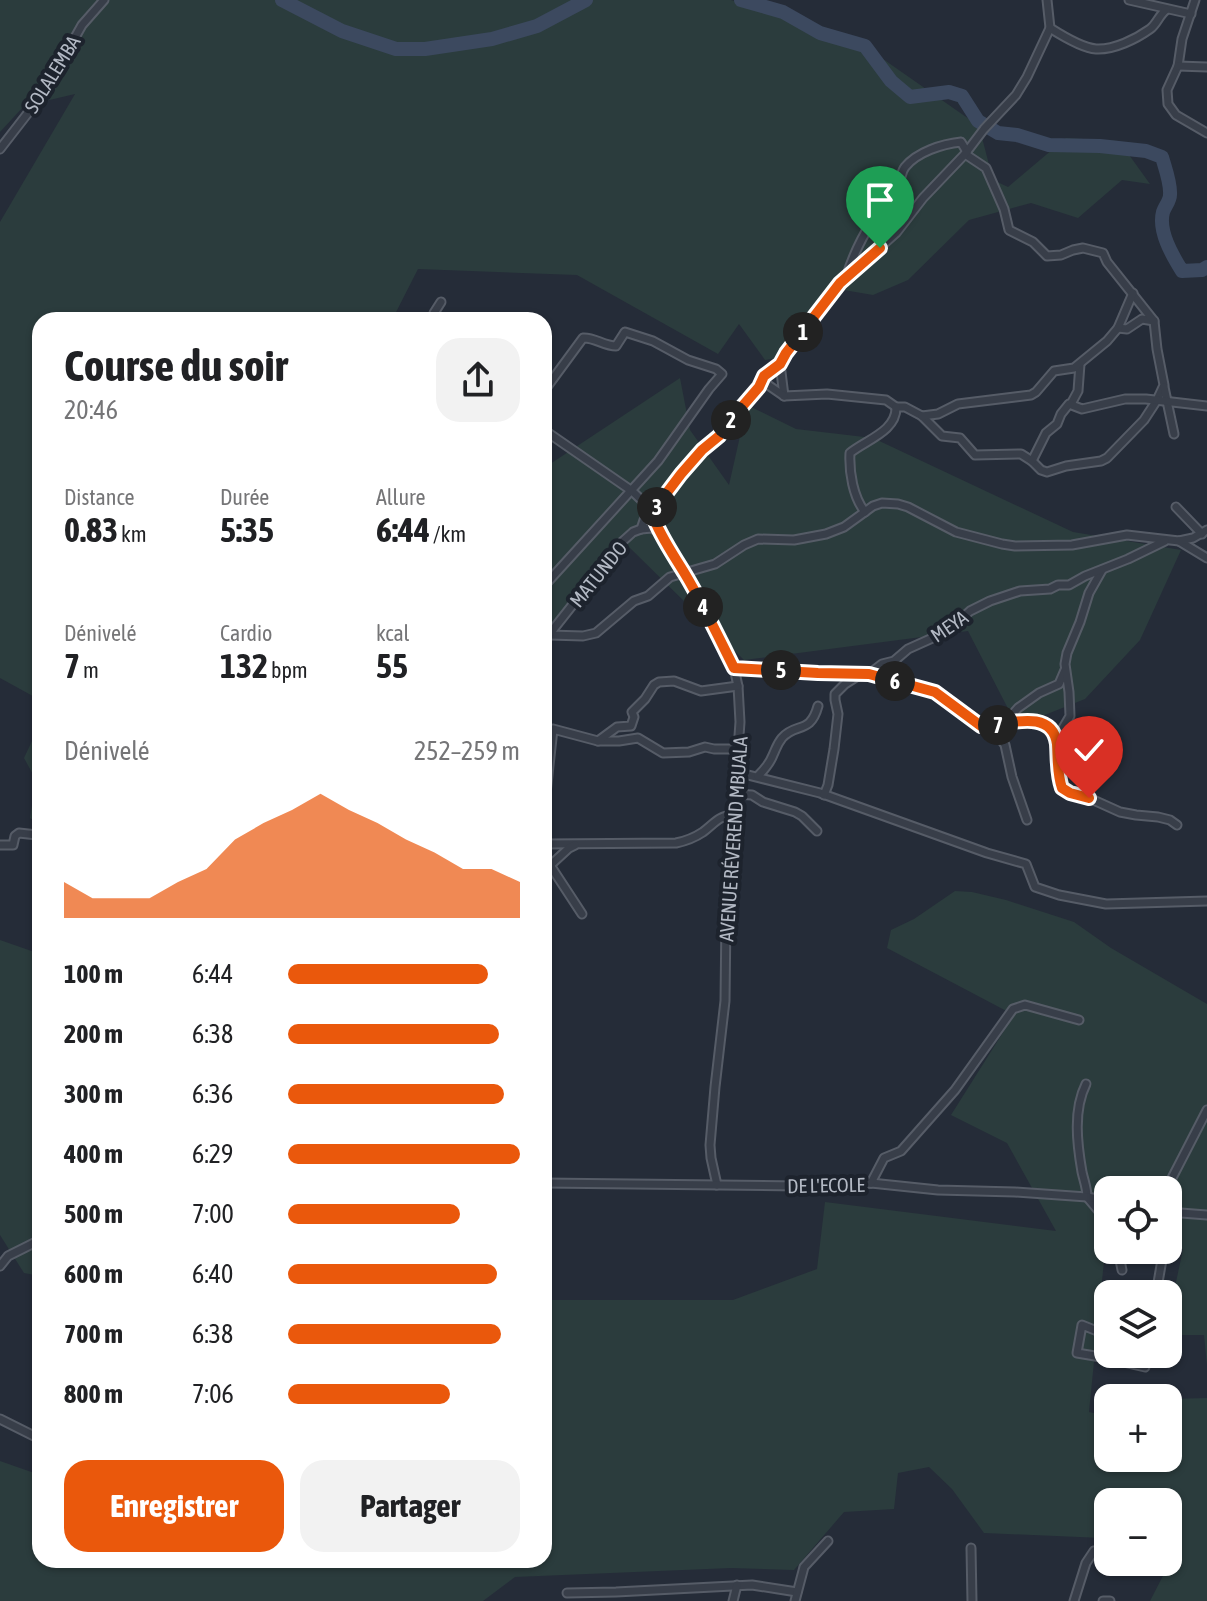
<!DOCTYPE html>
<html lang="fr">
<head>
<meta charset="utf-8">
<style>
  :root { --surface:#fff; --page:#f2f2f2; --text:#202124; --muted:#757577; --accent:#ea580c }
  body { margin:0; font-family:"Asap Condensed",sans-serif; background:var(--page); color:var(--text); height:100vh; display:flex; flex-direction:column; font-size:30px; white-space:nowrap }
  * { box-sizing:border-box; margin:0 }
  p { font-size:26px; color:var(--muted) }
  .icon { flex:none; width:44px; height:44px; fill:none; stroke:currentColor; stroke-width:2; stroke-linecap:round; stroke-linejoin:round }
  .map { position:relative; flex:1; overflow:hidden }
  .drawer { position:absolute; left:32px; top:312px; width:520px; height:1256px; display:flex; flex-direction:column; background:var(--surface); border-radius:24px; box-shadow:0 2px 6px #0004 }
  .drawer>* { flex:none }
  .controls { position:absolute; left:1094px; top:1176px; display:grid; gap:16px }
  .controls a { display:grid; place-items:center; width:88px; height:88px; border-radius:16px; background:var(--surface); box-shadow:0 2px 6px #0004; font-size:40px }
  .pin { position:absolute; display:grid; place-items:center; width:68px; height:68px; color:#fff; margin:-82px -34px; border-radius:50% 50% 50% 0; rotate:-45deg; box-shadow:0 0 8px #0007 }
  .pin .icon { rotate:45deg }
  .km { position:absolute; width:40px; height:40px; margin:-20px; border-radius:50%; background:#222; color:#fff; font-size:22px; line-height:40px; text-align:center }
  .round { display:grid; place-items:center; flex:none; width:84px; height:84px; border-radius:24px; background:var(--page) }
  .overview { display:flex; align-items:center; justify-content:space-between; height:136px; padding:0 32px }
  h1 { font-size:44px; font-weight:700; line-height:60px }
  .metrics { display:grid; grid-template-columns:repeat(3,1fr); gap:12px; height:136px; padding:8px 32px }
  .metrics div { display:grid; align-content:center }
  .metrics b { font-size:34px; font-weight:700 }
  .metrics small { font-size:22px; font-weight:400 }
  .metrics p { font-size:22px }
  .chart { height:224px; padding:16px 32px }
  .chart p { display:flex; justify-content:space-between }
  .chart svg { width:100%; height:144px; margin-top:8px; fill:var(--accent); opacity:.7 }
  .primary-button { display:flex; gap:16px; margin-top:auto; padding:16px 32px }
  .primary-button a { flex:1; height:92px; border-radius:24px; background:var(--accent); color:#fff; font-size:32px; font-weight:700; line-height:92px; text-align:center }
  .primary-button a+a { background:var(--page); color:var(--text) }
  ul { padding:0 32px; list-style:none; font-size:26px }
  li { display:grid; grid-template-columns:128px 96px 1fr; align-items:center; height:60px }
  li i { height:20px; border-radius:10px; background:var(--accent) }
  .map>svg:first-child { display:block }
</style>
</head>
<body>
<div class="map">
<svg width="1207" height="1601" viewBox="0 0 1207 1601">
  <rect width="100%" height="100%" fill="#252c38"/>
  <g fill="#2b3c3d">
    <path d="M0 0H731L853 38 979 126 993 180 1008 187 1066 138 1119 141 1150 184 1122 180 1078 218 1031 203 969 220 908 280 873 295 832 288 777 358 765 360 739 324 718 354 577 275 418 269 392 320H40V700L0 678V222L75 94 24 106 0 132Z"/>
    <path d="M680 378 690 430 729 485 747 405 796 429 873 438 1073 532 1181 550 1140 640 1085 699 1017 726 968 631 744 660 630 548 554 632 544 635V468Z"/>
    <path d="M40 724V824L30 818 36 780 24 758Z"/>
    <path d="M955 891 972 892 1006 900 1074 922 1111 948 1207 1004V1365L1204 1335H1168V1320L1183 1249 1168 1247V1190H1108V1250H1121L1104 1261 1089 1412 1108 1416V1458H1168V1413L1171 1399 1207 1398V1601H1150L1166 1570 1150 1562H1168V1502H1108V1541L1102 1538 984 1533 952 1489 929 1467 898 1473 894 1509 844 1512 794 1570 731 1568 515 1577 483 1601H0V1461L40 1475V1560H544V1300H733L817 1269 825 1202 1056 1231 1007 1143 951 1115 1014 1015 887 948 891 930 914 919Z"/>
    <path d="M0 940 40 954V1276L24 1273 0 1235Z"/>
  </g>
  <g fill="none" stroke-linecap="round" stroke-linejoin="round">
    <g stroke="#3c495f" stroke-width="14">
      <path d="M282 0 342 31 396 49H425L492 39 537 26 586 0"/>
      <path d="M741 0 783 12 820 33 865 46 891 81 910 97 949 92 962 96 978 121 998 133 1017 135 1049 145 1100 146 1146 151 1162 157C1165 168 1171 183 1170 195 1170 201 1165 206 1163 212 1158 231 1172 255 1182 271L1202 270 1207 267"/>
    </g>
    <defs>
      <g id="minor">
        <path d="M1129 0 1191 14"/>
        <path d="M1195 0 1182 39 1178 66 1167 90 1168 104 1176 115 1207 133"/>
        <path d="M1050 28C1061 35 1083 48 1096 49 1114 50 1136 39 1150 29 1157 24 1159 15 1166 10"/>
        <path d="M1178 66 1207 67"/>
        <path d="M0 149 45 91 82 25 104 0"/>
        <path d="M847 275C857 241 877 211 898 184 902 178 901 172 905 167 917 152 942 144 961 142L967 152"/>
        <path d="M434 320V313L441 302"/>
        <path d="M1118 328 1127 329 1142 319 1154 321"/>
        <path d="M780 364 784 396 827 394 886 400 896 407H905L922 416 942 436 960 438 975 455 1021 454 1032 461 1041 470 1047 472 1066 466 1101 461 1107 458 1144 420 1157 400 1164 385 1157 349 1154 321 1107 262 1103 253 1083 248 1073 250 1061 255 1047 256 1033 242 1009 230 1004 209 986 168 965 154"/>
        <path d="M761 380 784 396"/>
        <path d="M1164 387 1174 434"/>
        <path d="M544 391 583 338C594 337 604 346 616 346L625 332 653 341 688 360 716 369 722 374 709 389 658 461 544 586"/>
        <path d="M1071 404 1078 391 1080 364"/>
        <path d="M922 416 938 414 958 404 1031 395 1036 392 1054 371 1074 368 1107 341 1118 328 1133 293"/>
        <path d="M544 430 632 491 653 511"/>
        <path d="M1032 461 1046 433 1057 424 1061 414 1069 404 1082 409 1125 399H1146L1207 406"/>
        <path d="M1176 507 1202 534"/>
        <path d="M865 512C853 497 849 472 850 453 866 440 897 431 896 407"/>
        <path d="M641 529 652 528 662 534 672 556 684 573 734 668 738 686 740 722 726 916 725 1001 715 1087 710 1145 711 1158 717 1185"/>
        <path d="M1179 541 1207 558"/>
        <path d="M549 635 583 636 596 633 634 601 648 596 670 577 715 564 744 545 758 539 794 540 826 534 844 527 873 506 882 503 898 504 908 507 956 532 1002 544 1015 546 1072 545 1127 535 1179 541 1193 538 1207 530"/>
        <path d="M544 641 623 541 633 532 641 529 644 520 652 514 681 474 702 450 719 436 740 409 759 387 764 376 780 364 786 353 840 283 896 233 923 198 965 154 984 129 1016 95 1027 77 1050 28 1047 0"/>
        <path d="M734 668 818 673 869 674 935 692 945 698 968 717 991 730 1000 738 1005 745 1012 777 1027 820"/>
        <path d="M1004 724 1018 708 1039 693 1059 684 1065 670"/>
        <path d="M983 726C1006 725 1044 709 1055 736L1061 785 1070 793 1089 798 1120 812 1136 815 1158 817 1170 820 1177 825"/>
        <path d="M1056 740 1070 716 1069 692 1065 664 1067 653 1080 622 1089 593 1102 570"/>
        <path d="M598 741H619L638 738 663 753 689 752 705 747 714 749H737"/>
        <path d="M736 772 820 793 987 853 1026 864 1035 887 1059 895 1106 904 1207 901"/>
        <path d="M758 776C764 770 770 763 773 755 776 749 777 744 782 738 796 722 810 735 818 706"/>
        <path d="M735 794 752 795 763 802 795 812 802 816 817 831"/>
        <path d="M824 795 828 785 834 749 838 714 835 700V694L845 684 856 677 869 674 882 664 894 661 908 649 948 631 970 611 990 601 1020 591 1050 589 1058 585H1069L1085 576 1128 559 1165 541"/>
        <path d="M544 812 553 729 598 741 617 727 631 726 634 717 632 712 645 699 654 685 659 682 674 681 701 691 738 686"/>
        <path d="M544 844 676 843C686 841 694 838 703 832 714 824 718 816 733 815"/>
        <path d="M0 845H13L15 836 19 833 37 835"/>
        <path d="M544 856 582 914"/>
        <path d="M544 871 569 848 575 845"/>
        <path d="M1086 1084C1073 1110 1077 1143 1082 1172 1084 1181 1087 1188 1087 1197L1108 1222"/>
        <path d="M544 1183 799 1186 871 1183 938 1190 1015 1192 1087 1197 1108 1201"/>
        <path d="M871 1183 884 1158 901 1151 955 1090 1013 1009 1025 1005 1079 1020"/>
        <path d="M1167 1190 1172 1178 1207 1110"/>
        <path d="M1168 1212 1207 1215"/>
        <path d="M1168 1245 1174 1228 1173 1213"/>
        <path d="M1118 1250 1122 1270"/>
        <path d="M0 1266 8 1256 40 1240"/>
        <path d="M1156 1294 1163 1254 1166 1250"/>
        <path d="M1108 1329 1097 1331 1082 1325 1077 1353 1101 1357 1145 1367"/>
        <path d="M0 1419 40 1439"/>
        <path d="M971 1548 972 1601"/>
        <path d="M567 1593 616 1592 752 1585 797 1592"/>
        <path d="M733 1601 737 1585"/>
        <path d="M795 1601 804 1567 828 1541"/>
        <path d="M1074 1601 1086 1563 1094 1551"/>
        <path d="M1103 1601H1110"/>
      </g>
    </defs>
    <use href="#minor" stroke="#565c67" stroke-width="11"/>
    <use href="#minor" stroke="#383e49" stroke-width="7"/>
  </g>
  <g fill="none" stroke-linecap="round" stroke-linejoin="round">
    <defs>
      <path id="route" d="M880 248 840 283 786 353 780 364 764 376 759 387 740 409 719 436 702 450 681 474 653 511 652 514C660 536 673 554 685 574 703 604 718 636 734 668L818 673 869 674 935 692 981 726C1006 725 1052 707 1057 744 1058 759 1057 774 1062 788L1070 793 1089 798"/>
    </defs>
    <use href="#route" stroke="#fff" stroke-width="16"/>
    <use href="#route" stroke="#ea580c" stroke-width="10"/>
  </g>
  <g text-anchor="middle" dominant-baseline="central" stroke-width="8" stroke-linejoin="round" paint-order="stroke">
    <g font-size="20" fill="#b3b9c4" stroke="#1d232d">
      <text transform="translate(52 74) rotate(-58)">SOLALEMBA</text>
      <text transform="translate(598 574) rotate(-51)">MATUNDO</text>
      <text transform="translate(949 626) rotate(-34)">MEYA</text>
      <text transform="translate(733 839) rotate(-86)">AVENUE RÉVEREND MBUALA</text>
      <text transform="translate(826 1185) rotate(-1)">DE L'ECOLE</text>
    </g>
  </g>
</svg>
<div class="controls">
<a><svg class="icon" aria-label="locate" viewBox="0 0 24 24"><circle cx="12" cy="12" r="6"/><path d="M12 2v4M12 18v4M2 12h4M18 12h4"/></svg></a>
<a><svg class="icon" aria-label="layers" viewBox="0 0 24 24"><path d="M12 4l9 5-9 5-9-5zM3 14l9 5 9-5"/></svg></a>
<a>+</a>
<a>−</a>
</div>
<div class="pin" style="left:880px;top:248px;background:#1e9e55"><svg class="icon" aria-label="arrive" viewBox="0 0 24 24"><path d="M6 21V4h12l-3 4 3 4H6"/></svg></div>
<div class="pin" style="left:1089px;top:798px;background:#d93025"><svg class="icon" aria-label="check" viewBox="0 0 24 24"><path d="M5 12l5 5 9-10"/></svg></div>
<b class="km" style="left:803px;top:332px">1</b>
<b class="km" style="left:731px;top:420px">2</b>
<b class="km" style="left:657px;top:507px">3</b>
<b class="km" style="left:703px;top:607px">4</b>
<b class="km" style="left:781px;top:670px">5</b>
<b class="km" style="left:895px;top:681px">6</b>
<b class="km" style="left:998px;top:725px">7</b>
<section class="drawer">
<div class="overview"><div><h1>Course du soir</h1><p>20:46</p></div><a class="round"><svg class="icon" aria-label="share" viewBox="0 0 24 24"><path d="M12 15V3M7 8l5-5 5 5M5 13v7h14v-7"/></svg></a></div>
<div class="metrics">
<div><p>Distance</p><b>0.83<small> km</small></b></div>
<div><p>Durée</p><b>5:35</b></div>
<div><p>Allure</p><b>6:44<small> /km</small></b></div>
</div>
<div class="metrics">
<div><p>Dénivelé</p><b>7<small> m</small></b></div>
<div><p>Cardio</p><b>132<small> bpm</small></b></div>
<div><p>kcal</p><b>55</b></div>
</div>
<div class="chart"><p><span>Dénivelé</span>252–259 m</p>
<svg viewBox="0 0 160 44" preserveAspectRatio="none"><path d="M0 44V33L10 38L20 38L30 38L40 33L50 29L60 20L70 15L80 11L90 6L100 11L110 15L120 20L130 24L140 29L150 29L160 33V44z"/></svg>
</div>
<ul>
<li><b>100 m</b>6:44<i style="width:86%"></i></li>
<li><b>200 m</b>6:38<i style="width:91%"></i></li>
<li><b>300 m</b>6:36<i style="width:93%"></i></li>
<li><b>400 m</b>6:29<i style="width:100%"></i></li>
<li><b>500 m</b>7:00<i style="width:74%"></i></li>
<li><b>600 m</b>6:40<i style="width:90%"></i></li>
<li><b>700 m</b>6:38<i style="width:92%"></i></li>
<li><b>800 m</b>7:06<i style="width:70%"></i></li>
</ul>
<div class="primary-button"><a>Enregistrer</a><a>Partager</a></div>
</section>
</div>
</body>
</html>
